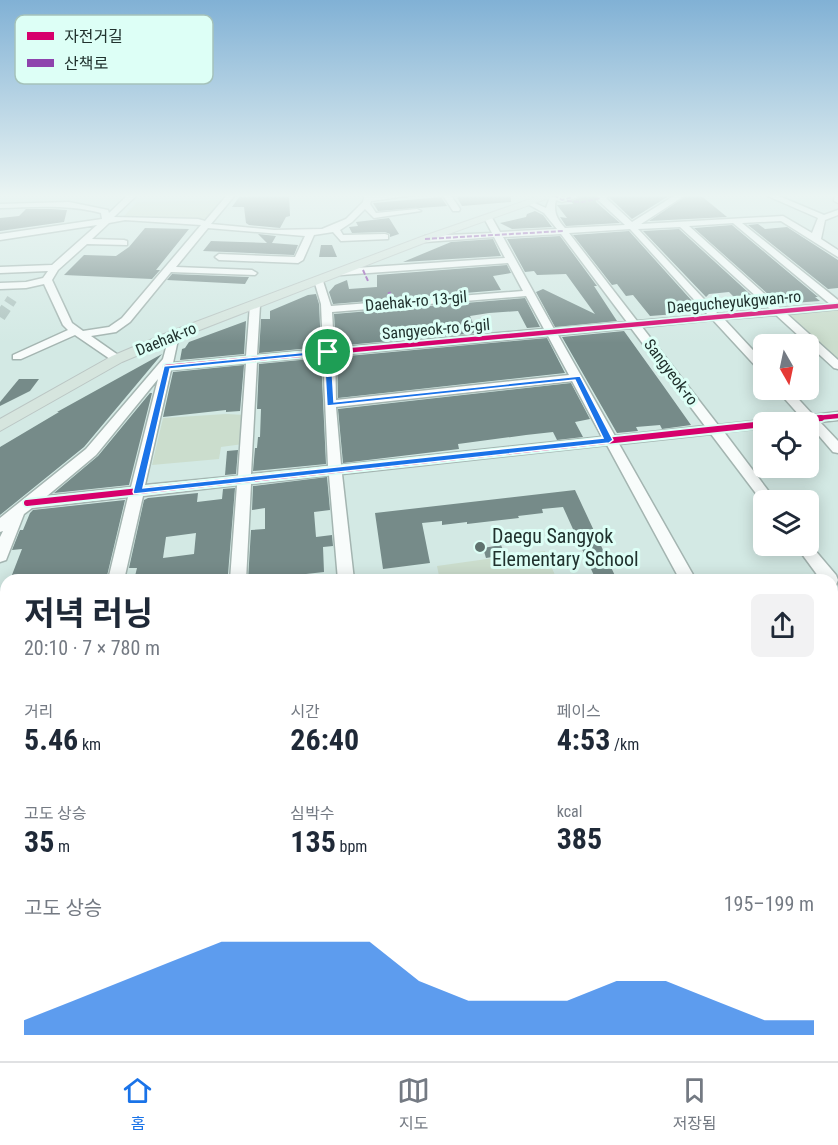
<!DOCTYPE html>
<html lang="ko">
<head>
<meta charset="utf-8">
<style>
  :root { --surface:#fff; --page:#f2f2f3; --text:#1f2937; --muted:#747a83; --line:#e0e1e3; --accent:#1a73e8 }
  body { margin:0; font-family:"Roboto Condensed","Noto Sans KR",sans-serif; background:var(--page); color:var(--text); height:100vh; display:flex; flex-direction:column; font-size:22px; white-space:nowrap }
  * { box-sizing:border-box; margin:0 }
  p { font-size:20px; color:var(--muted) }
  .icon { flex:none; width:33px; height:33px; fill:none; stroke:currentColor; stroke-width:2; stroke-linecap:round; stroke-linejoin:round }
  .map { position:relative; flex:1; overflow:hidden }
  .details { position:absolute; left:0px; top:574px; width:838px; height:488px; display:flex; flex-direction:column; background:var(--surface); border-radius:18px 18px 0 0; box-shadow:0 3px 15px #0003 }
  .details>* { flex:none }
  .needle { width:39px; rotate:171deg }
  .tools { position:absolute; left:753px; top:334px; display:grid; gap:12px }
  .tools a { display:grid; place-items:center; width:66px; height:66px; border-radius:9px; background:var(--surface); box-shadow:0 3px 15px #0003; font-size:30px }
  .pin { position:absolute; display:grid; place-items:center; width:51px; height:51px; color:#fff; margin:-26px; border:3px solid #fff; border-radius:50%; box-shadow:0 2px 6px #0007 }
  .round { display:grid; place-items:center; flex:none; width:63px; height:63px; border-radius:9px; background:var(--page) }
  .headline { display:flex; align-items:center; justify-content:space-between; height:102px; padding:0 24px }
  h1 { font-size:33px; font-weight:700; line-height:45px }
  .figures { display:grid; grid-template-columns:repeat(3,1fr); gap:9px; height:102px; padding:6px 24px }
  .figures div { display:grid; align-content:center }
  .figures b { font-size:30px; font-weight:700 }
  .figures small { font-size:16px; font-weight:400 }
  .figures p { font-size:16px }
  .chart { height:168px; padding:12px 24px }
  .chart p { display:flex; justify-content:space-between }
  .chart svg { width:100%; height:108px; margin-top:6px; fill:var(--accent); opacity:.7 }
  .menu { display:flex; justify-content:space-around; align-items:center; height:84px; border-top:2px solid var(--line); background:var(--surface); font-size:16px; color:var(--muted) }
  .menu a { display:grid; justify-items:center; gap:3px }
  .menu .on { color:var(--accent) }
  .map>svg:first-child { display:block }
</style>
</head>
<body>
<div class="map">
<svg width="838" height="1061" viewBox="0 0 838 1061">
  <rect width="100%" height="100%" fill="#d3e9e4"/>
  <g fill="#cbddcd">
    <path d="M225 200 207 221 123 217 137 202Z"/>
    <path d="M838 308V360L786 313Z"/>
    <path d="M226 414 245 415 243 444 221 447 219 459 152 465 163 418Z"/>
    <path d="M545 551 557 580H409L439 576 437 566Z"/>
  </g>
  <g fill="#768b89" fill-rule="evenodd">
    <path d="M249 194H289L290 216 286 217 280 228 249 225 246 223 244 207H232L239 197H248Z"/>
    <path d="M455 194H511V202L462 206Z"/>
    <path d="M590 194H597L596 202 620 223 566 226 560 217 567 218 557 205 573 204 571 201Z"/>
    <path d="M614 194H672L632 219 610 198Z"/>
    <path d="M689 194H699L727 217 649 221Z"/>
    <path d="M441 197 447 206 378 211 373 203Z"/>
    <path d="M26 209H51L67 210 64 222 0 231V218L19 216Z"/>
    <path d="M535 211 543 215 552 227 512 229 500 223 526 217 527 214Z"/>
    <path d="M389 218 399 234 390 237V234L385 232 352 233 349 227 358 226 356 222Z"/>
    <path d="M758 224 765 229 787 227 838 260V288L828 289 748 225Z"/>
    <path d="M732 225 818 297H815L820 301 779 304 694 228Z"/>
    <path d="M145 228 189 229 156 270H160L152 279 64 275 84 255 116 256 129 247Z"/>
    <path d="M679 229 761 304 755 305 750 300 738 301 729 292 709 294 706 297 643 231Z"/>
    <path d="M629 231 702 312 650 316 633 295 626 296 617 284 612 285 573 235Z"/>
    <path d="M258 234 276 236 272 243 298 245 294 255 203 251 211 241 267 243Z"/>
    <path d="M560 236 597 286H594L617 321 555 327 536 292 543 289 595 314 566 274 537 275 534 271 525 272 507 239Z"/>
    <path d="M493 239 501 256 403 262 451 242Z"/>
    <path d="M321 245H332L337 257H319Z"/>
    <path d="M507 265 511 273 493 276 501 290 333 304 329 292 335 285 347 280 349 289 377 287V275Z"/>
    <path d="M172 274 249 277 245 284 167 280Z"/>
    <path d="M316 294 319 304 321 347 259 353 261 319H270V311L308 295Z"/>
    <path d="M525 298 540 327 527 328 518 311 489 313 470 316 477 333 336 346 334 314Z"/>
    <path d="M246 321 244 354 180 360 182 349 185 348 189 342Z"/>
    <path d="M624 331 662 384 691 425 662 429 660 425 636 427 638 431 617 433 562 337Z"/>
    <path d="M547 338 565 373 338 398 337 357Z"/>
    <path d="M162 354 84 447 0 515V447L59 412H57Z"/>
    <path d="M321 358 326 464 253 471 255 448H257L258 437H260L261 409H257L259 364Z"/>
    <path d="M244 365 240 411 226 412V410L163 417 173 372Z"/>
    <path d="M19 379H39L30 391 0 406V402Z"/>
    <path d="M571 383 590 419 575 422 583 437 557 440 553 432 526 435 458 444 459 449 343 463 338 409Z"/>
    <path d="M150 393H152L129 485 54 493 98 456Z"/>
    <path d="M238 450 236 474 225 475 227 451Z"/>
    <path d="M327 477 330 510 314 512 316 537 332 535 333 546 323 547 324 572 297 575V580H248L251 530 265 529V508L252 510 253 486Z"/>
    <path d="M235 488 228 574 185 580H134L137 568H129L144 500 148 498 198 493 197 502 222 499 223 489ZM196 533 194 554 163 558 166 537Z"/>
    <path d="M575 490 617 580H596L563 507 542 509 543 513 518 516 519 518 467 524V522L442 525V521L422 523 430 563 383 569 375 513Z"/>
    <path d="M125 500 106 580H10L22 549 12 550 20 530H23L30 513 33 510Z"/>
    <path d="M501 545 505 555 486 558 483 548Z"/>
  </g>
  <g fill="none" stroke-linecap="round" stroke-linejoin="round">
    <path stroke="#afc4c0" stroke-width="11" stroke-dasharray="11 5" stroke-linecap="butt" d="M0 317 12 299"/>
    <defs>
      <g id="minor">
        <path d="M129 194H138L114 217 198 219 205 221 228 194H236L211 224 274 230 322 229 346 219 363 202 365 194H373V196L421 194 371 201 370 204 376 213 417 209 421 211 374 218 365 209 352 222 340 230 343 235 385 234 388 235V239L341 241 333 232 314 235 303 260 298 263 219 260 215 257 219 254 295 257 305 236 208 228 176 267 252 270 257 273 255 275 171 272 130 322 116 332 91 336 121 357V361H113L75 335 21 359H13V355L68 330 63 325 44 284 26 288 0 289V283L26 282 43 278 48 271 0 273V267L52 265 97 225 0 240V234L102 219 101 213C68 204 34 207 0 208V204L69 202 108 210 109 213ZM125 220 201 225 122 318 109 327 83 331 72 323 52 280 58 270 87 244 127 245V241L124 240 92 239 109 223Z"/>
        <path d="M442 194H450L460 209 459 211H453Z"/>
        <path d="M551 194H558L563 197 574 195 578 197 562 202 556 200C553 212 557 219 565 228L625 225 598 200V196L612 194 606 198 632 222 677 194H687L641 224 783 216 812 233 818 218 763 194H774L824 215 838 210V215L825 220 821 239 838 250V257L781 221 742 223 838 300V309L787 314 838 360V369L834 368 776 315 724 319 764 362V372L760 371 713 320 642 327 718 425 800 416 777 390H790L813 415 838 412V420L820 422 838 441V453L833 452 808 423H764V428L724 432 776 501H764V504L711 434 619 444 696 580H680L607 445 342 474 354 580H338L329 475 251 484 246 580H230L237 485 143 496 124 580H108L128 497 32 508 24 514 6 560 0 562V537L3 531 0 532V518L86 449 163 359 170 333 174 332 179 335 173 363 246 356 250 305 255 302 260 305 257 355 323 349 321 304 314 280 319 277 322 278 331 306 523 291 508 263 341 275 336 272 341 269 505 258 494 237 425 242 421 239 425 236 492 233 484 218 488 216H491L500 232 557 229 544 213 526 203 530 201 546 208ZM733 223 830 304 780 308 689 226ZM680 227 770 309 718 314 638 229ZM630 229 708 315 637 321 569 233ZM561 234 627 322 554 329 503 237ZM526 296 544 329 334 348 332 312ZM631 328 705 426 615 436 558 335ZM548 336 569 375 336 400 335 355ZM323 356 328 466 251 474 257 362ZM246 363 238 476 145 485 171 370ZM158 379 131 487 47 496 96 455ZM572 381 602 437 341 465 336 407Z"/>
        <path d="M835 194H838V203L834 201Z"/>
        <path d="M808 542 836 575 838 580 836 585 832 586V580H821L799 550 796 546H808Z"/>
        <rect x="832" y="648" width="6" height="16"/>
        <path d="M6 765V785L0 786V766Z"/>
        <path d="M832 828 838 831V860L832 858Z"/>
        <path d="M6 970V996L0 997V971Z"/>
        <path d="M832 1052 836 1061H810L808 1056H832Z"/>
        <path d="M371 1056H397L398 1061H372Z"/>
      </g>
      <path id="major" d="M545 194H560L429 241 179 338 122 362 0 431V419L112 356 169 332 421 237Z"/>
    </defs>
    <use href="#minor" stroke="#a4b5b1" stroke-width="3"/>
    <use href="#major" stroke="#bbc6c4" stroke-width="2"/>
    <use href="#minor" fill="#f8fcfb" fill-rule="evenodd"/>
    <use href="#major" fill="#d6e5de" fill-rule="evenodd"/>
    <g stroke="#8e44ad" stroke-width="2" stroke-dasharray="5 2" stroke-linecap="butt">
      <path d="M554 195 562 200 573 197"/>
      <path d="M567 201 582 202 601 198"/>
      <path d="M425 239 563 231"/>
      <path d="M363 270 368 281"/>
    </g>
    <path stroke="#8e44ad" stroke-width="3" stroke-dasharray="7 3" stroke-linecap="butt" d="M389 292 393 303"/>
    <defs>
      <g id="cycleway-far1">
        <path d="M166 367 838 306"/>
        <path d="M807 419 838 416"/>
      </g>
      <path id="cycleway" d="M27 503 821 418"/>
    </defs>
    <use href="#cycleway-far1" stroke="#ddfff6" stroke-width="8"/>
    <use href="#cycleway" stroke="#ddfff6" stroke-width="10"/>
    <use href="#cycleway-far1" stroke="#d6006c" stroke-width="4.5"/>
    <use href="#cycleway" stroke="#d6006c" stroke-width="6"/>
  </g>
  <linearGradient id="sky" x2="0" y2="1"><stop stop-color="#81b1d5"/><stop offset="0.57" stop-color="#ebf5f3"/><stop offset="1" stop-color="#ebf5f3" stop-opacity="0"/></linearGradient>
  <rect width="838" height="343" fill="url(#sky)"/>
  <path fill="#1a73e8" stroke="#fff" stroke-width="1.5" fill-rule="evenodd" d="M328 350 331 352 334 402 580 376 613 440 609 443 134 494 133 492 164 366ZM324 354 327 406 575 380 603 438 143 488 170 369Z"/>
  <circle fill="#5f726e" stroke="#ddfff6" stroke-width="2" cx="480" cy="547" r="6"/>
  <g text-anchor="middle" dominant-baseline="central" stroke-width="6" stroke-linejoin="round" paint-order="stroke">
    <g font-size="16" fill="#21322e" stroke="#ddfff6">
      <text transform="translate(416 301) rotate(-5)">Daehak-ro 13-gil</text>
      <text transform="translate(734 302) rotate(-5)">Daegucheyukgwan-ro</text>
      <text transform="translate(436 329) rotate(-5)">Sangyeok-ro 6-gil</text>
      <text transform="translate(166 339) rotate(-22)">Daehak-ro</text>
      <text transform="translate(671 372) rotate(53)">Sangyeok-ro</text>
    </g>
    <g font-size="20" fill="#21322e" stroke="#ddfff6" text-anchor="start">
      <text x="492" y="536">Daegu Sangyok<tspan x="492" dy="23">Elementary School</tspan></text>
    </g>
  </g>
  <rect x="15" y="15" width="198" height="69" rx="9" fill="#ddfff6" stroke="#a5c2ba" stroke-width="1.5"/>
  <rect x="27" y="32" width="27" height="8" fill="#d6006c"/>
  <rect x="27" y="59" width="27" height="8" fill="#8e44ad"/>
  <g font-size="16" fill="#21322e">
    <text x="64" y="42">자전거길</text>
    <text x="64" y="69">산책로</text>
  </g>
</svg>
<div class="tools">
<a><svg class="needle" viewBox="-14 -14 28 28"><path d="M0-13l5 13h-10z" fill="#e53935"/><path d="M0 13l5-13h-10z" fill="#747a83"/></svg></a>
<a><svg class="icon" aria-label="locate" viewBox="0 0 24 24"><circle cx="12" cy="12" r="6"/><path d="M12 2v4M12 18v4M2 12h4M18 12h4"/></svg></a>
<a><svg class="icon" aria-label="layers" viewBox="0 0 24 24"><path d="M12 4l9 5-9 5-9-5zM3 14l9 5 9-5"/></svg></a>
</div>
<div class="pin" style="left:328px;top:352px;background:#1e9e55"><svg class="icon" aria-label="arrive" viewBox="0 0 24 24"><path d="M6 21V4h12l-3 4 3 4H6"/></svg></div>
<section class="details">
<div class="headline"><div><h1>저녁 러닝</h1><p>20:10 · 7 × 780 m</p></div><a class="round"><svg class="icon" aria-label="share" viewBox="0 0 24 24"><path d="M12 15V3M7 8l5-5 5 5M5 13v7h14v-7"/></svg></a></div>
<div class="figures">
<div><p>거리</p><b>5.46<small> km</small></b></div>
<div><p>시간</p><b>26:40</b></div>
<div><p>페이스</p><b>4:53<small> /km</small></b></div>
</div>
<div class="figures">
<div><p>고도 상승</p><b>35<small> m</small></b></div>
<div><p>심박수</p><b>135<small> bpm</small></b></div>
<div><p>kcal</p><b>385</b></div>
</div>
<div class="chart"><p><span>고도 상승</span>195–199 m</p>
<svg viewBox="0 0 160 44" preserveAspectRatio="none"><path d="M0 44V38L10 30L20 22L30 14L40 6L50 6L60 6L70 6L80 22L90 30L100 30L110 30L120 22L130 22L140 30L150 38L160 38V44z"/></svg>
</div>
</section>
</div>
<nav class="menu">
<a class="on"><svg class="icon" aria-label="home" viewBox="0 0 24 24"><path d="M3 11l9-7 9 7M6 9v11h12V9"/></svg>홈</a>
<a><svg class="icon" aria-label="map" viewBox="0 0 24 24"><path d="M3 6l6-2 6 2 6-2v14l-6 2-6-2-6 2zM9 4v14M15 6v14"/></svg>지도</a>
<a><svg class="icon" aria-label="saved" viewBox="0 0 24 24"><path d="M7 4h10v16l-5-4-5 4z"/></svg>저장됨</a>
</nav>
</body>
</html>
